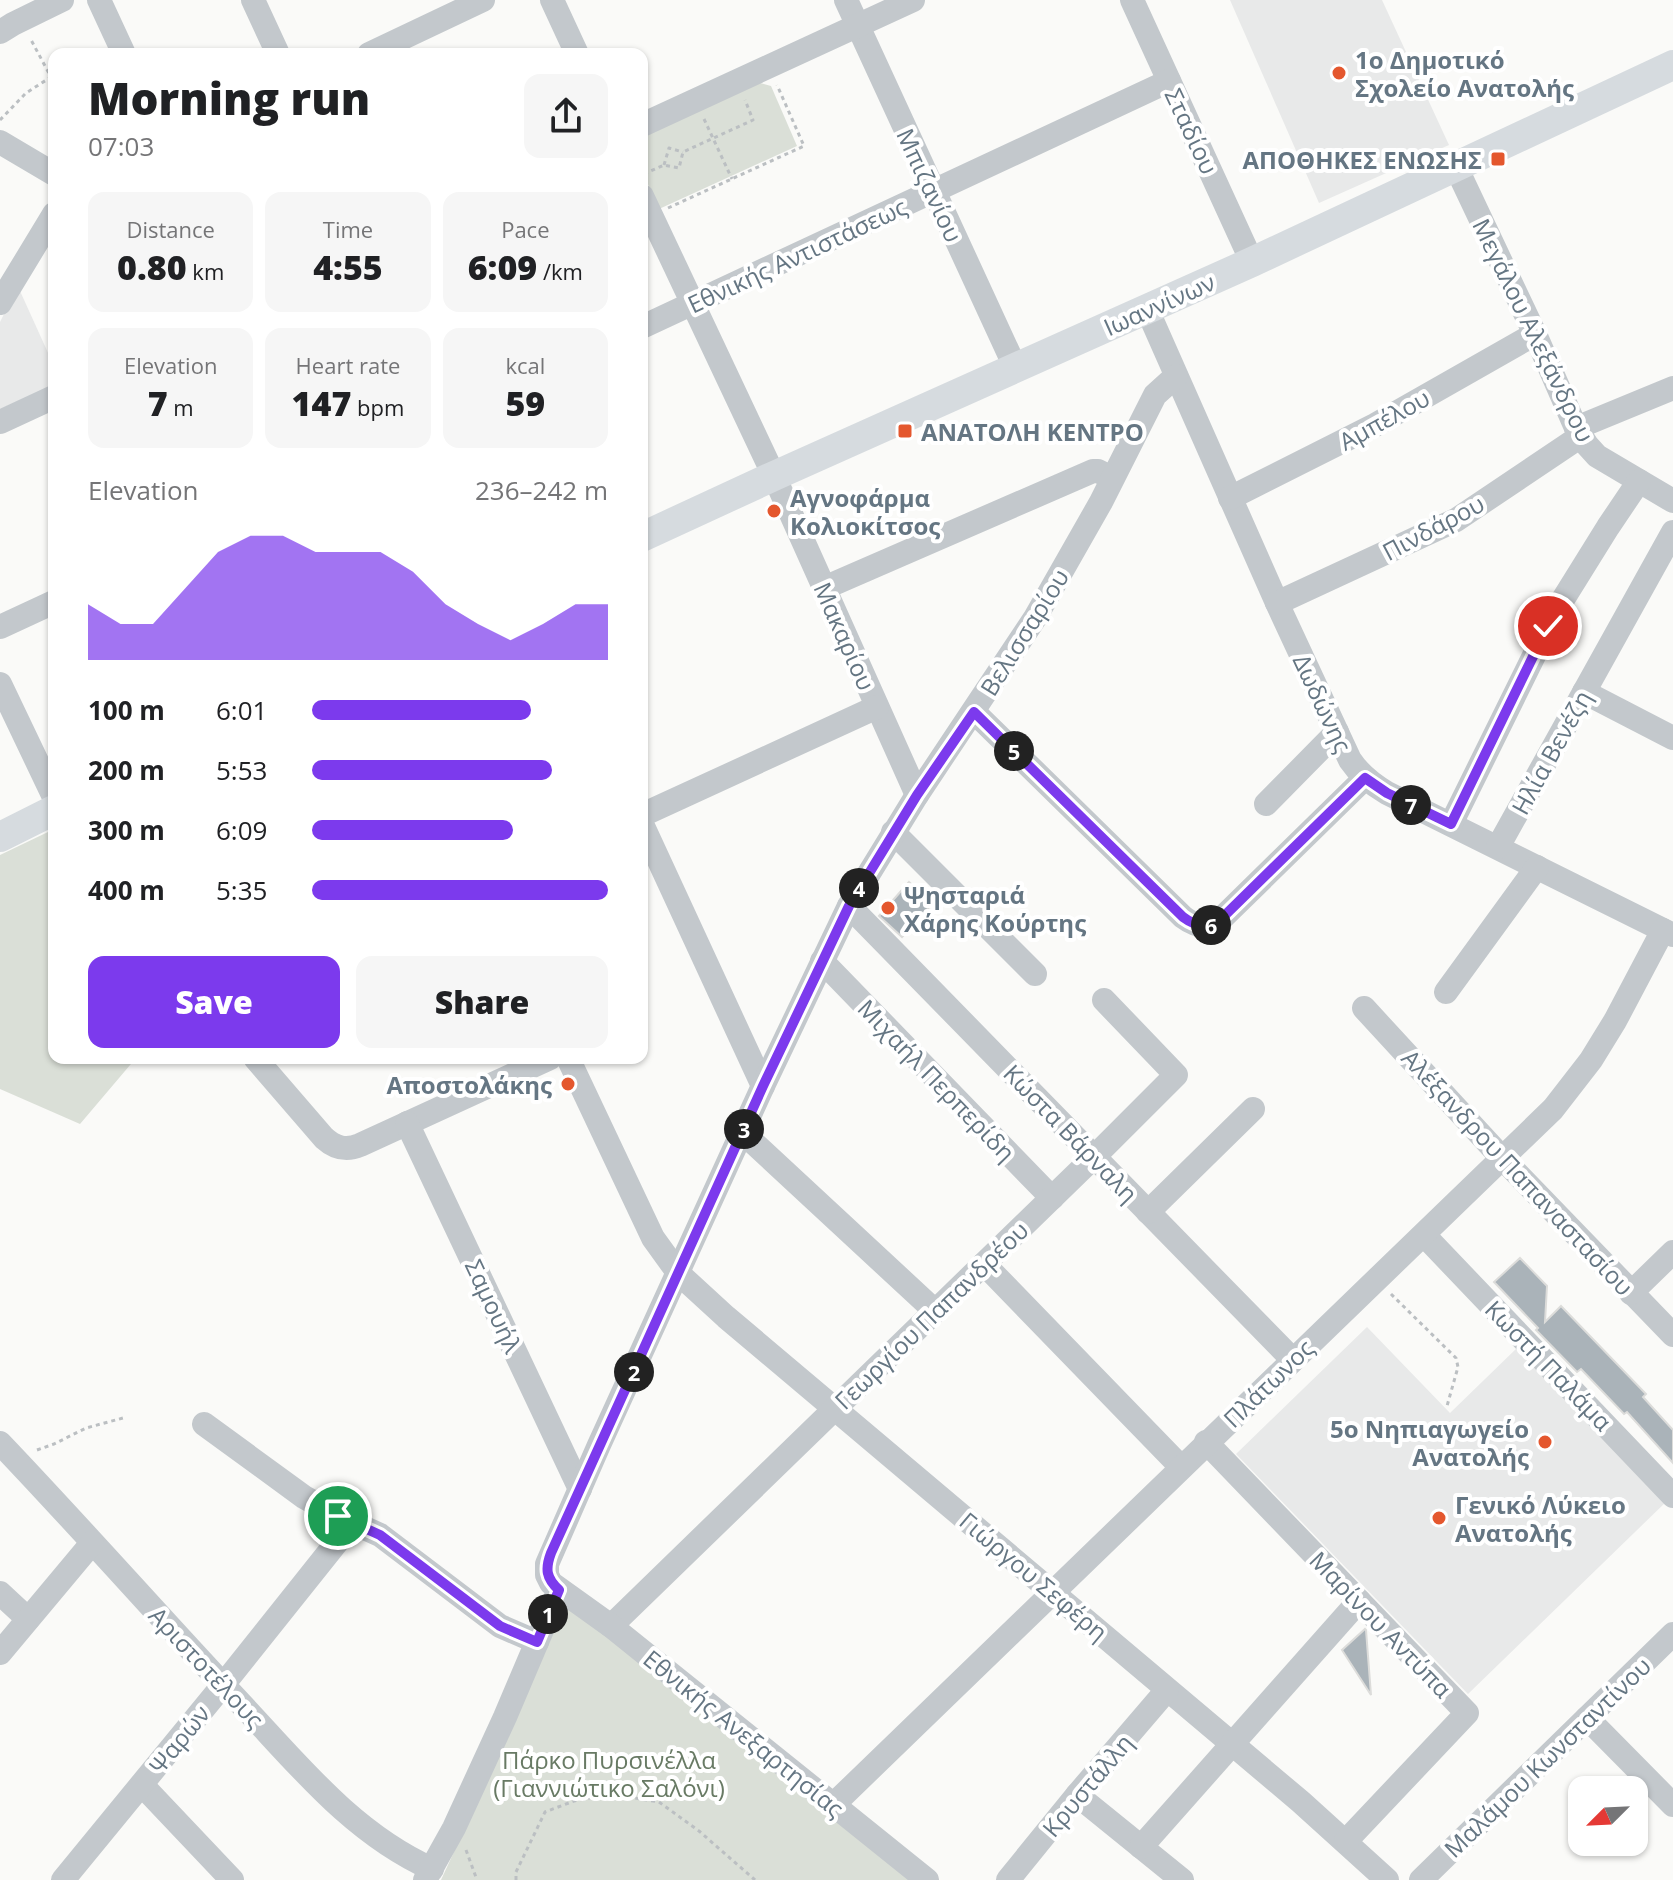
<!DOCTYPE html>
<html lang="en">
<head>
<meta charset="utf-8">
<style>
  :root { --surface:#fff; --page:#f6f6f6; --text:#202124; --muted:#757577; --accent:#7c3aed }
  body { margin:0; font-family:"Open Sans",sans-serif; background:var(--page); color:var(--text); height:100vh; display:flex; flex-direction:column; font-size:30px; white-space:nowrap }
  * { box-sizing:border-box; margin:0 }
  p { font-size:26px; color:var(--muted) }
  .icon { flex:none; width:44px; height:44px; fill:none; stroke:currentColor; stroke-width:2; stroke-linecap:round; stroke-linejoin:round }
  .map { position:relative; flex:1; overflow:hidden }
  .drawer { position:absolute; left:48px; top:48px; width:600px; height:1016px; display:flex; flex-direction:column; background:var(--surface); border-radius:16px; box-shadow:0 2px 6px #0004 }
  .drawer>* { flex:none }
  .needle { width:52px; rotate:246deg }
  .tools { position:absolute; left:1568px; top:1776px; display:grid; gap:16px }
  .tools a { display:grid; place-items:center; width:80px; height:80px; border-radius:16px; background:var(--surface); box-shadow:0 2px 6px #0004; font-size:40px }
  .pin { position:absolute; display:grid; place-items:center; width:68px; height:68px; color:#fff; margin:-34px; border:4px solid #fff; border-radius:50%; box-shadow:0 2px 8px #0007 }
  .km { position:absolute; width:40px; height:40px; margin:-20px; border-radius:50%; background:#222; color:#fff; font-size:22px; line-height:40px; text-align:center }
  .round { display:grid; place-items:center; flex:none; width:84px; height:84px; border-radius:16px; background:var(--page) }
  .overview { display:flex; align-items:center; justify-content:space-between; height:136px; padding:0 40px }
  h1 { font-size:44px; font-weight:800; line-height:60px }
  .stats { display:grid; grid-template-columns:repeat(3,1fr); gap:12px; height:136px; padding:8px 40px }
  .stats div { display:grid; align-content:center; border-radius:16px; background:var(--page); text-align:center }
  .stats b { font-size:34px; font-weight:800 }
  .stats small { font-size:22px; font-weight:400 }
  .stats p { font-size:22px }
  .chart { height:224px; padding:16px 40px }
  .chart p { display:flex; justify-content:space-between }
  .chart svg { width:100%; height:144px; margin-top:8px; fill:var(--accent); opacity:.7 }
  .action { display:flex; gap:16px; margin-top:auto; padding:16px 40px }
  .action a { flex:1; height:92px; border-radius:16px; background:var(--accent); color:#fff; font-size:32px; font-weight:800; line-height:92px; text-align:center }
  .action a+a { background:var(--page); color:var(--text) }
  ul { padding:0 40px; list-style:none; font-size:26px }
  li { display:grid; grid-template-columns:128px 96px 1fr; align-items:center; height:60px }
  li i { height:20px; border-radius:10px; background:var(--accent) }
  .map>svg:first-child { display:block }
</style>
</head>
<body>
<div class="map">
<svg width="1673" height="1880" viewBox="0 0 1673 1880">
  <rect width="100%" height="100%" fill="#fafaf8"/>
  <g fill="#e8e9e9">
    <path d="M1230 0H1382L1449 145 1319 203Z"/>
    <path d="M20 291 54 366V385L0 409V322L14 294Z"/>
    <path d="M1367 1327 1450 1413 1519 1346 1668 1500 1468 1694 1236 1454Z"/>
  </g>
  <g fill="#dadfd7">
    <path d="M760 83 771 86 797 146 659 209 642 171V137Z"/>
    <path d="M48 832 54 842V1058H136L80 1124 0 1089V855Z"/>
    <path d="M566 1607 602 1628 917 1880H441L465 1828 563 1608Z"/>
  </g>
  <g fill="#aab3b9" stroke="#dcdcda" stroke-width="2">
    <path d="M909 882 933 903 902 937 879 916Z"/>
    <path d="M1520 1258 1547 1286 1545 1322 1561 1306 1646 1394 1643 1397 1673 1430V1463L1627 1412 1624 1414 1581 1369 1577 1372 1536 1330 1538 1328 1494 1282Z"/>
    <path d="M1365 1629 1366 1630 1371 1695 1342 1650Z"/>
  </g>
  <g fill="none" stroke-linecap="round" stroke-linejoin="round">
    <g stroke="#bbbfc2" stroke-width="3" stroke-dasharray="4 4" stroke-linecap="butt">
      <path d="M704 119 732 179"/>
      <path d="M0 120 26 93 51 77 30 38"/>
      <path d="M664 165 669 148 683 152"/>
      <path d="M644 174 664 165 679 168 683 152 753 120 745 100"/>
      <path d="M668 208 804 146 777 85"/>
      <path d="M1391 1294 1456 1358 1458 1367 1447 1406"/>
      <path d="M37 1450 54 1444 86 1428 123 1418"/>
      <path d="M466 1850 477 1880"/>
      <path d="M516 1880V1872L545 1812 574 1801 610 1794 659 1802 699 1831 755 1880"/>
    </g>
    <g stroke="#c3c8cc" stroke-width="24">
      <path d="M99 0 124 54"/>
      <path d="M253 0 278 54"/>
      <path d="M552 0 577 54"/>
      <path d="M846 0 1016 369"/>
      <path d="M1132 0 1252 262"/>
      <path d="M0 32 13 24 62 0"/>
      <path d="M369 54 483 0"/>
      <path d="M642 125 913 0"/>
      <path d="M0 142 54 174"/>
      <path d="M1456 167 1535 334 1576 428 1587 445 1597 456 1673 501"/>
      <path d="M642 196 774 476 917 795"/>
      <path d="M0 303 54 214"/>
      <path d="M1147 309 1277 603 1350 760C1360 775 1372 784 1387 793L1673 935"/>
      <path d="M642 327 1169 81"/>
      <path d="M0 422 54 397"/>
      <path d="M1576 428 1673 388"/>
      <path d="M1230 498 1375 425 1535 334"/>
      <path d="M824 588 1093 471H1098L1112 478"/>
      <path d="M1277 603 1456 520 1581 436"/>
      <path d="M0 627 54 602"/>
      <path d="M0 684 54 797"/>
      <path d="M1584 692 1673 738"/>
      <path d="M974 712 1183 917C1195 926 1206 929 1219 921L1365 778"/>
      <path d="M1266 804 1337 732"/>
      <path d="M642 815 877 707"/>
      <path d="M642 824 763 1086"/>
      <path d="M1451 824 1557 609 1608 527 1639 481"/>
      <path d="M893 832 1035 974"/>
      <path d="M1498 847 1673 532"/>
      <path d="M849 906 1293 1360"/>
      <path d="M822 961 1052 1198"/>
      <path d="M1446 992 1537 867"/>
      <path d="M1364 1008 1503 1159 1673 1335"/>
      <path d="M255 1058 324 1138C335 1148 346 1151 360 1145L550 1058"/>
      <path d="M568 1058 653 1238 679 1274 726 1317 1301 1802 1387 1880"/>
      <path d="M407 1123 580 1489"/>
      <path d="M743 1133 935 1311"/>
      <path d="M1148 1212 1253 1109"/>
      <path d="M1424 1235 1673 1496"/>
      <path d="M984 1264 1181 1467"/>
      <path d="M1631 1293 1673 1252"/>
      <path d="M204 1424 304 1497 338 1516 380 1535 500 1626 537 1642"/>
      <path d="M1206 1442 1467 1713 1346 1841"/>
      <path d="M0 1443C83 1530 162 1620 244 1707 301 1768 354 1834 432 1869"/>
      <path d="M0 1593 28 1619"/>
      <path d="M611 1626 1095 1156 1176 1075 1104 1000"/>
      <path d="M0 1653 92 1543"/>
      <path d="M1587 1718 1673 1805"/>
      <path d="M142 1785 232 1880"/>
      <path d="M1077 1795 1182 1880"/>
      <path d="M833 1805 1553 1109 1591 1060 1615 1021 1663 930"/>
      <path d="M1141 1847 1359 1601"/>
      <path d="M63 1880 223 1685 353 1522"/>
      <path d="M425 1880 454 1828 505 1717 559 1590"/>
      <path d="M927 1880 611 1626 551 1583 547 1575V1564L599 1445 763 1086 849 906 917 795 1035 618 1101 502 1155 395 1176 376"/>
      <path d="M1008 1880 1077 1795 1167 1690"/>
      <path d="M1421 1880 1673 1634"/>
    </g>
    <g stroke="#d6dbdf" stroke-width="30">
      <path d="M642 537 774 476 1252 262 1673 65"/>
      <path d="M0 837 54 810"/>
    </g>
  </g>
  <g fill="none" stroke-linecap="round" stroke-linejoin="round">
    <defs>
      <path id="route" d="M338 1516 380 1535 500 1626 537 1642 559 1590C546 1578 545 1569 551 1553L763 1086 849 906 917 795 974 712 1183 917C1195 926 1206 929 1219 921L1365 778 1387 793 1451 824 1548 626"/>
    </defs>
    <use href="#route" stroke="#fff" stroke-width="16"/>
    <use href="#route" stroke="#7c3aed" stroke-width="10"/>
  </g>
  <g fill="#e4572e" stroke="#fff" stroke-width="3">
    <circle cx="1339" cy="73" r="8"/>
    <rect x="1490" y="151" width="16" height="16" rx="4"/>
    <rect x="897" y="423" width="16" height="16" rx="4"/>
    <circle cx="774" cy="511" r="8"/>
    <circle cx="888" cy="908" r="8"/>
    <circle cx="568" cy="1084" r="8"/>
    <circle cx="1545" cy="1442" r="8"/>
    <circle cx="1439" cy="1518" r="8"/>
  </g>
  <g text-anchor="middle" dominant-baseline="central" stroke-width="8" stroke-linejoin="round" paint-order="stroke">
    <g font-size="24" font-weight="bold" fill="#657683" stroke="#fff" text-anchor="start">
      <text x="1355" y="59">1ο Δημοτικό<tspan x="1355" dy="28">Σχολείο Ανατολής</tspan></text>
      <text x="1482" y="159" text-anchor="end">ΑΠΟΘΗΚΕΣ ΕΝΩΣΗΣ</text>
      <text x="921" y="431">ΑΝΑΤΟΛΗ ΚΕΝΤΡΟ</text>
      <text x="790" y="497">Αγνοφάρμα<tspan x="790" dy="28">Κολιοκίτσος</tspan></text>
      <text x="904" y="894">Ψησταριά<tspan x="904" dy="28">Χάρης Κούρτης</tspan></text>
      <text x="552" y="1084" text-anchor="end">Αποστολάκης</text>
      <text x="1529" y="1428" text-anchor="end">5ο Νηπιαγωγείο<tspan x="1529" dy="28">Ανατολής</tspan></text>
      <text x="1455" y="1504">Γενικό Λύκειο<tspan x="1455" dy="28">Ανατολής</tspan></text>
    </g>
    <g font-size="24" fill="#657683" stroke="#fff">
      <text transform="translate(1192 131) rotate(65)">Σταδίου</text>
      <text transform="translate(930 185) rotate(65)">Μπιζανίου</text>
      <text transform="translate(797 255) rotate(-25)">Εθνικής Αντιστάσεως</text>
      <text transform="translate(1159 304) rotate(-24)">Ιωαννίνων</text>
      <text transform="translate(1534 330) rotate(64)">Μεγάλου Αλεξάνδρου</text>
      <text transform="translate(1384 419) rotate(-29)">Αμπέλου</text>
      <text transform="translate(1433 527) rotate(-28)">Πινδάρου</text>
      <text transform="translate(1024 632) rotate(-58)">Βελισσαρίου</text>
      <text transform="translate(845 636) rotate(66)">Μακαρίου</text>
      <text transform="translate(1323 703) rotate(65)">Δωδώνης</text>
      <text transform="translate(1551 752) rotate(-61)">Ηλία Βενέζη</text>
      <text transform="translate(937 1080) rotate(46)">Μιχαήλ Περπερίδη</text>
      <text transform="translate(1071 1133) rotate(46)">Κώστα Βάρναλη</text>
      <text transform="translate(1518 1172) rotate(47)">Αλέξανδρου Παπαναστασίου</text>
      <text transform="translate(494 1306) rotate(65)">Σαμουήλ</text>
      <text transform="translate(931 1315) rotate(-44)">Γεωργίου Παπανδρέου</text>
      <text transform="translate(1549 1365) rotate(46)">Κωστή Παλάμα</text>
      <text transform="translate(1268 1383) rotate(-44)">Πλάτωνος</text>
      <text transform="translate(1034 1576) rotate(40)">Γιώργου Σεφέρη</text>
      <text transform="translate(1381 1624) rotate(46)">Μαρίνου Αντύπα</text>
      <text transform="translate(207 1667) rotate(47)">Αριστοτέλους</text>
      <text transform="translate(744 1733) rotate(39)">Εθνικής Ανεξαρτησίας</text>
      <text transform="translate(179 1739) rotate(-51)">Ψαρών</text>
      <text transform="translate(1547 1757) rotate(-44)">Μαλάμου Κωνσταντίνου</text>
      <text transform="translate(1087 1785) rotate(-50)">Κρυστάλλη</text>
    </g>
    <g font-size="24" fill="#687a64" stroke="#fff">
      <text x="609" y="1759">Πάρκο Πυρσινέλλα<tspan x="609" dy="28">(Γιαννιώτικο Σαλόνι)</tspan></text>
    </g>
  </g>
</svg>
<div class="tools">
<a><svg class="needle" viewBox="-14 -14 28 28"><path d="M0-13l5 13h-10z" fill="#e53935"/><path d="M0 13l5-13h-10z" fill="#757577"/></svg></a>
</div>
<div class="pin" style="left:338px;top:1516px;background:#1e9e55"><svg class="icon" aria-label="arrive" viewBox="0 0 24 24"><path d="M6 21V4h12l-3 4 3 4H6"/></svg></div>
<div class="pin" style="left:1548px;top:626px;background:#d93025"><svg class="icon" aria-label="check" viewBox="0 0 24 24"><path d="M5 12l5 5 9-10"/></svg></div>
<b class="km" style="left:548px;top:1614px">1</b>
<b class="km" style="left:634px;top:1372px">2</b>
<b class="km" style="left:744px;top:1129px">3</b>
<b class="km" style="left:859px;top:888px">4</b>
<b class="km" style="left:1014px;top:751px">5</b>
<b class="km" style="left:1211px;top:925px">6</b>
<b class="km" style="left:1411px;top:805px">7</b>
<section class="drawer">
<div class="overview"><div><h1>Morning run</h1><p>07:03</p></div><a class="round"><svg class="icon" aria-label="share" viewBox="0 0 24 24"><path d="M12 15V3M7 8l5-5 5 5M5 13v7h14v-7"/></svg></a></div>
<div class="stats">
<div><p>Distance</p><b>0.80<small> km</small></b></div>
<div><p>Time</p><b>4:55</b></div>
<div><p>Pace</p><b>6:09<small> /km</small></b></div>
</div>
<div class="stats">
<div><p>Elevation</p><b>7<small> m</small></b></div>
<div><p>Heart rate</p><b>147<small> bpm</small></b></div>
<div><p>kcal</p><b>59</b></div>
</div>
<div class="chart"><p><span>Elevation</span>236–242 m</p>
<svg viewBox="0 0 160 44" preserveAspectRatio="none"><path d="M0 44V27L10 33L20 33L30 22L40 11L50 6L60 6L70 11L80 11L90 11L100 17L110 27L120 33L130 38L140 33L150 27L160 27V44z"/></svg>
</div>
<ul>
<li><b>100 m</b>6:01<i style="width:74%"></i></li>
<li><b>200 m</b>5:53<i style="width:81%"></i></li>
<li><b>300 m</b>6:09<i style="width:68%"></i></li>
<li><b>400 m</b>5:35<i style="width:100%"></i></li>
</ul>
<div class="action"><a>Save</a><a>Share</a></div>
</section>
</div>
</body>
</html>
